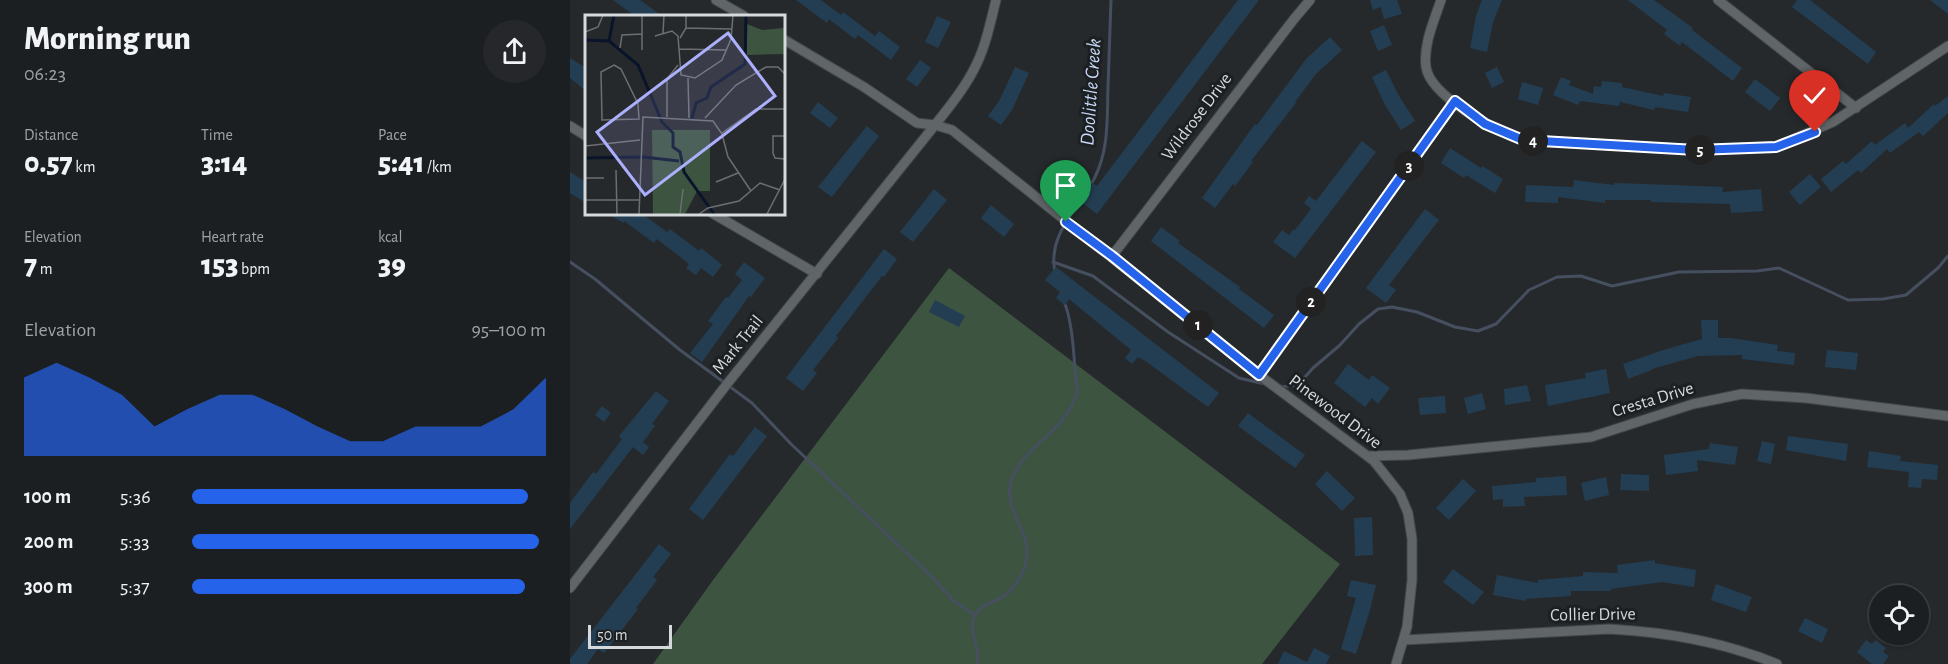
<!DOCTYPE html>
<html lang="en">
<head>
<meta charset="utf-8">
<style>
  :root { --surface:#1c1f21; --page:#25272a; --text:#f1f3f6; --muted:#a0a2a5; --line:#3a3d3f; --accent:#2563eb }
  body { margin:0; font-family:"Alegreya Sans",sans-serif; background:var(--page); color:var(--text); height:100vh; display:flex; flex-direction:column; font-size:22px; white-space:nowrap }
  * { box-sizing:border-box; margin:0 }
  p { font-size:20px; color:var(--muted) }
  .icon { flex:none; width:33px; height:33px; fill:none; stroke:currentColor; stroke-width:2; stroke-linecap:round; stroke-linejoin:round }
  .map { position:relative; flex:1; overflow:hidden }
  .sheet { display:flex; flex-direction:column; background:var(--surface); width:570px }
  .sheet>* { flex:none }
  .tools { position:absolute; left:1299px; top:585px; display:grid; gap:12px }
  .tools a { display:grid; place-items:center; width:60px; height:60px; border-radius:50%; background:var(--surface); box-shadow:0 2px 4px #0004,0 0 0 2px var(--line); font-size:30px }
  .scale { position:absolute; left:18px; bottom:15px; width:84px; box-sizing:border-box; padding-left:6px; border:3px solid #d6d9db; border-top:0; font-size:16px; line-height:21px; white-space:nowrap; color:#d6d9db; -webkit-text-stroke:4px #1c2022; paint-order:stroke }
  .pin { position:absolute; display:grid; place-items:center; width:51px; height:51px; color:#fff; margin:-62px -26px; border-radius:50% 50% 50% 0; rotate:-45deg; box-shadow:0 0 6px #0007 }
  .pin .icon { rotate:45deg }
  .km { position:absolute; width:30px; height:30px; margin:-15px; border-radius:50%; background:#222; color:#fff; font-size:16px; line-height:30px; text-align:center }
  .round { display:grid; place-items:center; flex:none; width:63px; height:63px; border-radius:32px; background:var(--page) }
  .head { display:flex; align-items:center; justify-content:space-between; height:102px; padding:0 24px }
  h1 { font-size:33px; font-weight:800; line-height:45px }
  .metrics { display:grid; grid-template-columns:repeat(3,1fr); gap:9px; height:102px; padding:6px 24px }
  .metrics div { display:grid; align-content:center }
  .metrics b { font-size:30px; font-weight:800 }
  .metrics small { font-size:16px; font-weight:400 }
  .metrics p { font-size:16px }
  .chart { height:168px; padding:12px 24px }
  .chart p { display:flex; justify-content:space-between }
  .chart svg { width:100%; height:108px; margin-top:6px; fill:var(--accent); opacity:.7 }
  ul { padding:0 24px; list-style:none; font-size:20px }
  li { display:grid; grid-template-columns:96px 72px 1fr; align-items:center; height:45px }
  li i { height:15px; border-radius:8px; background:var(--accent) }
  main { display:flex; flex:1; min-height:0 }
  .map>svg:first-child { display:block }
</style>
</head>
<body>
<main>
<section class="sheet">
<div class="head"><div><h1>Morning run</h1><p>06:23</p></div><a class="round"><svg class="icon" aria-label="share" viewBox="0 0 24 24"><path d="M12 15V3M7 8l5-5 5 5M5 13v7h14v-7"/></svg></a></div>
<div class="metrics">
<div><p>Distance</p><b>0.57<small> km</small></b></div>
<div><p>Time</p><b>3:14</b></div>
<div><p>Pace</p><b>5:41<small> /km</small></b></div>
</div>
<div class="metrics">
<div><p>Elevation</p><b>7<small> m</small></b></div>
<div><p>Heart rate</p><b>153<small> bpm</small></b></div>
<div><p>kcal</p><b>39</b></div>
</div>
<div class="chart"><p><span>Elevation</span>95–100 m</p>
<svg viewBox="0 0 160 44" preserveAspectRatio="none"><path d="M0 44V12L10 6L20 12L30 19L40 32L50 25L60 19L70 19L80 25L90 32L100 38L110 38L120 32L130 32L140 32L150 25L160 12V44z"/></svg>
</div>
<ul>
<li><b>100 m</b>5:36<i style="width:95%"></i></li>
<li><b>200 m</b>5:33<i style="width:98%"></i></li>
<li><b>300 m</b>5:37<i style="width:94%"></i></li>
</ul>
</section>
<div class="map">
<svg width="1378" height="664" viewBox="0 0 1378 664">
  <rect width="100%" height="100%" fill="#26292c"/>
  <path fill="#3d5440" d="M379 268 770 564 692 664H83L143 580Z"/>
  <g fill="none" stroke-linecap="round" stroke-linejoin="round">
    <g stroke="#464f60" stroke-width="3">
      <path d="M0 262 25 279 110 350 182 403 221 444 359 574 384 601 405 615"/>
      <path d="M483 262 523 276 598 332 669 378 695 384"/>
      <path d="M485 272C477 233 510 208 525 177 539 149 537 118 538 87 539 58 540 29 541 0"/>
      <path d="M710 387 728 385 743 368 770 345 789 324 808 309 822 307 847 312 885 327 908 331 926 324 959 290 987 277 1011 276 1042 286 1109 272 1187 271 1209 268 1278 300 1313 299 1336 295 1368 268 1378 256"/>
      <path d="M407 664C411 648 397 631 405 615 410 604 427 602 435 595 446 587 456 570 457 556 459 531 436 511 440 486 443 462 475 439 490 423 497 414 505 402 507 391 507 384 505 375 505 368 503 345 502 322 494 301"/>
    </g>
  </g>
  <g fill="#233e52">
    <path d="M43 0H70L92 16H65Z"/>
    <path d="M226 0H251L271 15 273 12 305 36 309 31 330 47 321 60 288 35 285 39 259 19 257 23Z"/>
    <path d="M668 0H689L527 214 509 200 522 183 527 186Z"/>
    <path d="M800 0H827L832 14 814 19 811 7 803 10Z"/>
    <path d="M912 0H932L923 22 917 52 900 48 906 16Z"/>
    <path d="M1058 0H1084L1123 28 1122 30 1172 68 1163 81 1112 42 1110 46 1094 34 1097 30Z"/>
    <path d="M1227 0H1240L1306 52 1298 64 1222 7Z"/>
    <path d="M1360 0H1378V14Z"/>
    <path d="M367 16 381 22 368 48 355 42Z"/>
    <path d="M814 25 822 45 808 51 800 31Z"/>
    <path d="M760 37 772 50 746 74 725 102 726 103 681 161 683 162 665 186 663 184 645 208 632 198 685 124 687 125 736 59Z"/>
    <path d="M0 58 16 68V91L0 78Z"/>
    <path d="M350 60 361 68 347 87 336 79Z"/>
    <path d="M445 67 459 73 442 110 431 125 418 116 429 101Z"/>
    <path d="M927 67 934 82 922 88 915 73Z"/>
    <path d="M816 70 829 96 845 121 831 130 815 105 802 77Z"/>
    <path d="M991 77 1001 81 999 85 1023 94 1024 86 1031 87 1032 81 1052 83V87L1093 96 1094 93 1121 97 1118 112 1085 107 1084 110 1050 102 1049 106 1010 101 1008 105 983 95Z"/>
    <path d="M1185 79 1210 98 1200 111 1175 92Z"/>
    <path d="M952 82 973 88 968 105 948 99Z"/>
    <path d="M1378 96V113L1353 136 1349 132 1320 153 1317 149 1291 173 1288 170 1261 192 1251 179 1273 161 1276 164 1302 141 1305 145 1335 123 1338 128 1364 104 1365 106Z"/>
    <path d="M248 102 268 118 260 128 240 113Z"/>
    <path d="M297 126 309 136 262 197 248 187Z"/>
    <path d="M792 141 806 152 725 258 703 242 712 230 719 235 724 229 725 230 741 209 734 203 739 196 746 201Z"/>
    <path d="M880 148 911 168 912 166 933 179 925 193 896 175 894 178 871 163Z"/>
    <path d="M0 172 16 182V203L0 193Z"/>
    <path d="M1240 174 1251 187 1230 205 1219 192Z"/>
    <path d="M1004 180 1044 185V183L1075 184 1153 187 1152 192 1191 189 1193 211 1161 213 1160 204 1081 202V200H1035V203L988 197V203L955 202 956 185 1003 187Z"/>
    <path d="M364 189 377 200 343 242 330 232Z"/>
    <path d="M421 205 444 224 434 237 411 218Z"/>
    <path d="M855 209 869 220 819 285 826 290 816 303 796 288Z"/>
    <path d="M35 213H71L97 232 100 229 129 251 131 248 152 265 143 277 131 268 126 275 116 268 119 264 87 239 84 243 54 221V223Z"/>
    <path d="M591 227 610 241 608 243 670 287 669 289 704 315 694 328 581 241Z"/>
    <path d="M314 249 327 259 314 277 312 276 266 336 268 338 243 370 247 373 233 391 216 378Z"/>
    <path d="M174 262 195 278 181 297 179 296 132 362 120 353 143 324 138 321 156 297 158 298 172 280 165 274Z"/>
    <path d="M486 267 649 393 638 407 574 360 568 357 562 364 555 358 561 350 499 299 495 305 486 298 490 292 475 280Z"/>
    <path d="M365 300 395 316 389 327 359 312Z"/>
    <path d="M1131 320H1148V338H1161L1208 345 1207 351 1225 353 1224 365 1172 359V355L1128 356 1082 369V370L1058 379 1053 364 1093 350 1132 339Z"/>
    <path d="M1257 350 1288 353 1286 370 1255 367Z"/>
    <path d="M778 364 799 380 802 375 820 388 808 404 802 398 795 407 764 383Z"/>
    <path d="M1036 369 1040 393 978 406 975 385 1016 378 1015 373Z"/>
    <path d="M957 385 961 401 935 405 934 389Z"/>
    <path d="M86 391 99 401 82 424 85 426 73 442 79 447 73 455 63 447 0 529V503L23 472 26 474 52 439 49 436Z"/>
    <path d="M912 393 916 409 898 414 894 398Z"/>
    <path d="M875 396 876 413 850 415 848 398Z"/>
    <path d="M32 406 41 413 34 422 25 415Z"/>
    <path d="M678 413 735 455 725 468 668 426Z"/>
    <path d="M185 427 197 436 133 520 119 509 160 454 163 456Z"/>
    <path d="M1218 436 1278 444 1276 461 1216 450Z"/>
    <path d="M1192 441 1205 444 1201 464 1187 461Z"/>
    <path d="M1140 443 1168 447 1165 465 1127 460 1128 471 1096 475 1094 455 1139 449Z"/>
    <path d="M1299 451 1331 456 1330 461 1368 465 1367 480 1352 479 1351 488 1338 487 1339 472 1297 467Z"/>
    <path d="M757 471 785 498 772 511 745 484Z"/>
    <path d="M1051 474 1079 475V491L1050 490Z"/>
    <path d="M996 476 997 495 954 497 955 506 933 507V499L923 500 922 486 966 482V478Z"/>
    <path d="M1036 477 1039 495 1015 501 1011 483Z"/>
    <path d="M893 479 906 491 879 520 866 508Z"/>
    <path d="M802 517 803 555 785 556 784 518Z"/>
    <path d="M89 544 101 554 83 577 87 580 66 608 68 609 34 653 28 649 17 664H0V659Z"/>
    <path d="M1085 560V563L1126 570 1124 587 1092 582 1041 589V591H1001V596L956 599V601L923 595 927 575 968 583V580L1013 576V572L1048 573 1047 565Z"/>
    <path d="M883 569 914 592 903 605 873 582Z"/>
    <path d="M781 580 806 585 800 610 786 654 771 649 786 598 777 596Z"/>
    <path d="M1146 584 1182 597 1176 612 1141 600Z"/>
    <path d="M1235 618 1258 629 1252 643 1228 631Z"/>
    <path d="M1296 640 1302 644 1306 640 1316 648 1313 652 1319 656 1313 664H1302L1287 652Z"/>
    <path d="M744 648 760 656 756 664H708L714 651 737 662Z"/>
  </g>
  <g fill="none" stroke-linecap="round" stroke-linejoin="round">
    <defs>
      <g id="street">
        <path d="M146 0 174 16"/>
        <path d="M871 0C864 21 853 45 856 67 860 96 927 132 953 140L1126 150 1206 147 1263 122 1378 46"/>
        <path d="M1148 0 1286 108"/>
        <path d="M213 39 294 87 347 123 365 125C379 107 393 91 403 71 415 50 420 24 426 0"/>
        <path d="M0 126 16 136"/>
        <path d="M142 213 247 274"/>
        <path d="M542 256 724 19 740 0"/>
        <path d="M689 375 885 101"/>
        <path d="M798 456 838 455 1021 437 1123 404 1172 394 1236 398 1378 416"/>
        <path d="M0 588 157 384 365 125 382 130 689 375 804 461 830 494 838 513 842 539V580L837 627 826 664"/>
        <path d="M834 640 1039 629C1096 632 1154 642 1207 664"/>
      </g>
    </defs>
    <use href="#street" stroke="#434648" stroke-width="11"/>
    <use href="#street" stroke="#606568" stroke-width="9"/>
  </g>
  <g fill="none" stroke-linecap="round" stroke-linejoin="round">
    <defs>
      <path id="route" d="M496 222 542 256 689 375 885 101 915 124 953 140 1126 150 1206 147 1245 132"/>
    </defs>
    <use href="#route" stroke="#fff" stroke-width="12"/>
    <use href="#route" stroke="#2563eb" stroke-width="8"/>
  </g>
  <g text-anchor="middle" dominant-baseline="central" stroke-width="6" stroke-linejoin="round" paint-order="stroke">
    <g font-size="18" fill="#d6d9db" stroke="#1c2022">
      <text transform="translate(627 117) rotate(-53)">Wildrose Drive</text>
      <text transform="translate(168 345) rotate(-51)">Mark Trail</text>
      <text transform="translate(1083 400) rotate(-17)">Cresta Drive</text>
      <text transform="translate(765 412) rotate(37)">Pinewood Drive</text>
      <text transform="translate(1023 615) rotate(-1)">Collier Drive</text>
    </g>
    <g font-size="20" font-style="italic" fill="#c9daf9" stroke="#1c2022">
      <text transform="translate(521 92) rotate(-86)">Doolittle Creek</text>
    </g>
  </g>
  <g transform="translate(15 15)">
    <rect width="200" height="200" fill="#26292c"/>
    <path d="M162 9 177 15 199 13V39L162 40ZM67 115H125V176H112L100 199H68Z" fill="#3d5440"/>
    <path fill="none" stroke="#09142b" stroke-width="3" d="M29 0 24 26 53 50 77 107 88 118V132L95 137 99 157 129 199M0 25 23 26M107 103 111 88 122 83 126 72 160 49 161 0M0 143 58 142 94 146"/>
    <path fill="none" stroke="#6c6f72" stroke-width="1.5" d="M101 13 147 14M0 17 13 12 18 0M78 18 79 0M70 21 87 16 93 21 96 60 110 63 137 45 146 24 148 0M95 23 101 13V0M35 33 37 20 57 19M94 34 142 35M57 35V0M29 50 36 54 53 89 54 104 17 105 16 57ZM103 63 104 103M82 102V64L93 50M120 103 151 70 181 52H193L200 59M137 118 171 94H200M200 121H188V138L190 143 200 144M0 131 55 125M31 155 32 199M0 163H19M131 167 153 158M0 185H54M54 199 58 102 128 106 137 119 143 142 166 176M95 199 98 174M114 199 123 193 154 186 175 168 195 175M182 199 200 164"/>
    <path fill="#acaffb" fill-opacity="0.15" stroke="#acaffb" stroke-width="3" d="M143 18 190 81 60 180 12 117Z"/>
    <rect width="200" height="200" fill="none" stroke="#d6d9db" stroke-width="3"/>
  </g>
</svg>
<div class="tools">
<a><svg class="icon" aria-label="locate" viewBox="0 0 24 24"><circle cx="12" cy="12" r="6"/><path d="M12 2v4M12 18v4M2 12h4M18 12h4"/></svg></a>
</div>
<div class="scale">50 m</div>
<div class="pin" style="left:496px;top:222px;background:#1e9e55"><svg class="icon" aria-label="arrive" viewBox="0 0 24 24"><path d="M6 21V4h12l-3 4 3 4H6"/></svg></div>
<div class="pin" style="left:1245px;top:132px;background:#d93025"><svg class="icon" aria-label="check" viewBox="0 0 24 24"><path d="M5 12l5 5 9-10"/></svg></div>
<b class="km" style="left:628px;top:325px">1</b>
<b class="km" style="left:741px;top:302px">2</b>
<b class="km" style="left:839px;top:166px">3</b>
<b class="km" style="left:963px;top:141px">4</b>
<b class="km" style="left:1130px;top:150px">5</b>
</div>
</main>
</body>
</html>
